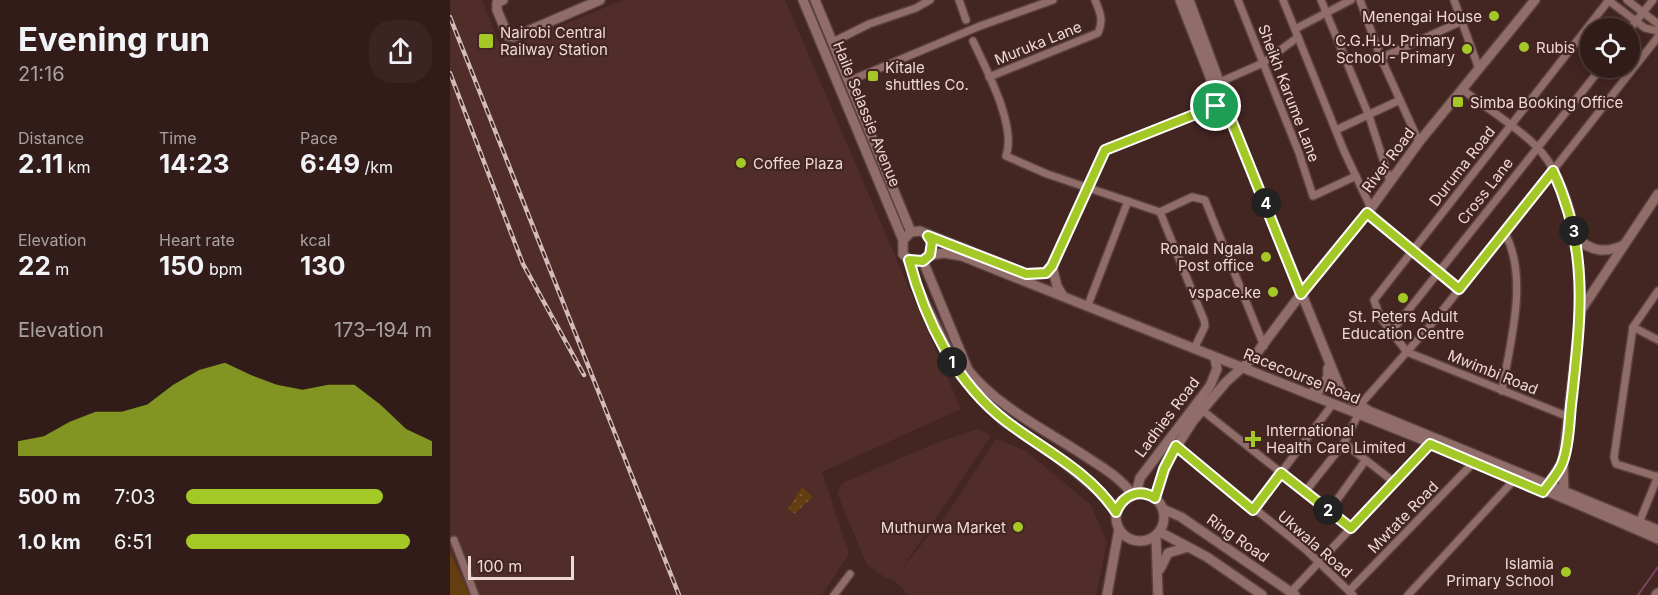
<!DOCTYPE html>
<html lang="en">
<head>
<meta charset="utf-8">
<style>
  :root { --surface:#321c1a; --page:#3a2523; --text:#f1f3f6; --muted:#a8a1a2; --line:#4d3a39; --accent:#a4c825 }
  body { margin:0; font-family:Inter,sans-serif; background:var(--page); color:var(--text); height:100vh; display:flex; flex-direction:column; font-size:22px; white-space:nowrap }
  * { box-sizing:border-box; margin:0 }
  p { font-size:20px; color:var(--muted) }
  .icon { flex:none; width:33px; height:33px; fill:none; stroke:currentColor; stroke-width:2; stroke-linecap:round; stroke-linejoin:round }
  .map { position:relative; flex:1; overflow:hidden }
  .side { display:flex; flex-direction:column; background:var(--surface); width:450px }
  .side>* { flex:none }
  .buttons { position:absolute; left:1130px; top:18px; display:grid; gap:12px }
  .buttons a { display:grid; place-items:center; width:60px; height:60px; border-radius:50%; background:var(--surface); box-shadow:0 3px 15px #0003,0 0 0 2px var(--line); font-size:30px }
  .scale { position:absolute; left:18px; bottom:15px; width:106px; box-sizing:border-box; padding-left:6px; border:3px solid #eed9d7; border-top:0; font-size:16px; line-height:21px; white-space:nowrap; color:#eed9d7; -webkit-text-stroke:4px #432522; paint-order:stroke }
  .pin { position:absolute; display:grid; place-items:center; width:51px; height:51px; color:#fff; margin:-26px; border:3px solid #fff; border-radius:50%; box-shadow:0 2px 6px #0007 }
  .km { position:absolute; width:30px; height:30px; margin:-15px; border-radius:50%; background:#222; color:#fff; font-size:16px; line-height:30px; text-align:center }
  .round { display:grid; place-items:center; flex:none; width:63px; height:63px; border-radius:24px; background:var(--page) }
  .summary { display:flex; align-items:center; justify-content:space-between; height:102px; padding:0 18px }
  h1 { font-size:33px; font-weight:700; line-height:45px }
  .stats { display:grid; grid-template-columns:repeat(3,1fr); gap:9px; height:102px; padding:6px 18px }
  .stats div { display:grid; align-content:center }
  .stats b { font-size:26px; font-weight:700 }
  .stats small { font-size:16px; font-weight:400 }
  .stats p { font-size:16px }
  .chart { height:168px; padding:12px 18px }
  .chart p { display:flex; justify-content:space-between }
  .chart svg { width:100%; height:108px; margin-top:6px; fill:var(--accent); opacity:.7 }
  ul { padding:0 18px; list-style:none; font-size:20px }
  li { display:grid; grid-template-columns:96px 72px 1fr; align-items:center; height:45px }
  li i { height:15px; border-radius:8px; background:var(--accent) }
  main { display:flex; flex:1; min-height:0 }
  .map>svg:first-child { display:block }
</style>
</head>
<body>
<main>
<section class="side">
<div class="summary"><div><h1>Evening run</h1><p>21:16</p></div><a class="round"><svg class="icon" aria-label="share" viewBox="0 0 24 24"><path d="M12 15V3M7 8l5-5 5 5M5 13v7h14v-7"/></svg></a></div>
<div class="stats">
<div><p>Distance</p><b>2.11<small> km</small></b></div>
<div><p>Time</p><b>14:23</b></div>
<div><p>Pace</p><b>6:49<small> /km</small></b></div>
</div>
<div class="stats">
<div><p>Elevation</p><b>22<small> m</small></b></div>
<div><p>Heart rate</p><b>150<small> bpm</small></b></div>
<div><p>kcal</p><b>130</b></div>
</div>
<div class="chart"><p><span>Elevation</span>173–194 m</p>
<svg viewBox="0 0 160 44" preserveAspectRatio="none"><path d="M0 44V38L10 36L20 30L30 26L40 26L50 23L60 15L70 9L80 6L90 11L100 15L110 17L120 15L130 15L140 23L150 33L160 38V44z"/></svg>
</div>
<ul>
<li><b>500 m</b>7:03<i style="width:80%"></i></li>
<li><b>1.0 km</b>6:51<i style="width:91%"></i></li>
</ul>
</section>
<div class="map">
<svg width="1208" height="595" viewBox="0 0 1208 595">
  <defs>
    <pattern id="park-dots" width="8" height="8" patternUnits="userSpaceOnUse" patternTransform="scale(1.5)"><rect width="8" height="8" fill="#643d10"/><path d="M2 2h.1M6 6h.1" fill="none" stroke="#7a5832" stroke-width="1.8" stroke-linecap="round"/></pattern>
  </defs>
  <rect width="100%" height="100%" fill="#432522"/>
  <g fill="#512d2a">
    <path d="M0 0H32L52 50 173 0H335L511 409 372 472 399 554 372 595H0Z"/>
    <path d="M528 429 541 436 451 570 499 511 546 439 576 451 641 505 657 542 646 595H459L444 580 436 578 417 565 387 493 392 483 486 443Z"/>
  </g>
  <path fill="#643d10" d="M0 552 20 595H0Z"/>
  <path fill="url(#park-dots)" d="M352 487 363 497 344 514 338 509Z"/>
  <g fill="none" stroke-linecap="round" stroke-linejoin="round">
    <path stroke="#784460" stroke-width="2" d="M1188 595 1208 567"/>
    <defs>
      <g id="street">
        <path d="M509 0 516 20"/>
        <path d="M788 0 849 153 863 196 906 176"/>
        <path d="M833 0 894 151 921 208"/>
        <path d="M871 0 919 116 940 181"/>
        <path d="M910 0 931 58 969 142"/>
        <path d="M1004 0 1029 69"/>
        <path d="M1158 0 1195 28 1208 31"/>
        <path d="M1177 0 1208 24"/>
        <path d="M845 29 901 0"/>
        <path d="M1179 30 1203 0"/>
        <path d="M523 41C536 69 567 126 556 156L597 174"/>
        <path d="M383 42 419 24 466 8 480 0"/>
        <path d="M931 58 1012 21"/>
        <path d="M539 77 648 33C654 20 650 12 645 0"/>
        <path d="M399 81 530 26 603 0"/>
        <path d="M770 82 813 63 848 37"/>
        <path d="M1013 90C1036 108 1065 125 1086 146 1126 188 1130 255 1131 308"/>
        <path d="M886 130 950 100"/>
        <path d="M600 175 710 212 754 320 755 326 744 349"/>
        <path d="M710 212 742 197 755 200 814 346"/>
        <path d="M917 213 1009 289"/>
        <path d="M638 305 678 201"/>
        <path d="M1183 327 1208 340"/>
        <path d="M941 332 1151 68"/>
        <path d="M1052 391C1060 342 1079 279 1055 233"/>
        <path d="M909 406 985 320 1208 37"/>
        <path d="M752 410 901 528"/>
        <path d="M1119 417 957 352 930 317 924 300 1159 0"/>
        <path d="M894 443 944 482"/>
        <path d="M726 446 855 549 903 595"/>
        <path d="M1208 477 1166 464 1164 457 1183 327 1208 291"/>
        <path d="M855 492 894 443 908 415"/>
        <path d="M803 510 882 405"/>
        <path d="M879 511 915 461"/>
        <path d="M1189 523 1208 476"/>
        <path d="M4 540 25 595"/>
        <path d="M899 591 1025 461"/>
        <path d="M841 592 980 444"/>
        <path d="M384 595 400 574"/>
        <path d="M958 595 1065 479"/>
      </g>
      <g id="secondary">
        <path d="M53 0 47 3V10L58 36 64 37 150 0"/>
        <path d="M353 0 453 240V254L459 260 466 285 510 375 554 421 605 455 650 492 666 512"/>
        <path d="M365 0 461 232"/>
        <path d="M730 0 766 92V106"/>
        <path d="M739 0 777 103V110L892 393 919 411 1208 530"/>
        <path d="M1125 237C1141 251 1154 254 1174 245"/>
        <path d="M453 240 461 232 470 231 576 274 596 273 602 266 655 150 766 106 777 110"/>
        <path d="M480 255 494 253 512 256C744 350 979 438 1208 539"/>
        <path d="M473 261 518 370C548 407 592 428 632 454 650 466 669 476 682 494"/>
        <path d="M602 266 607 286 613 296"/>
        <path d="M859 394 873 388 878 376V368"/>
        <path d="M1096 487 1113 462"/>
        <circle cx="690" cy="517" r="24"/>
        <path d="M686 493 690 478 760 386 767 369 765 358"/>
        <path d="M1114 495 1113 462 1131 310 1208 194"/>
        <path d="M705 498 718 460 743 421 776 382 803 358 851 294 921 208 969 142 1085 0"/>
        <path d="M713 509 731 517 845 595"/>
        <path d="M710 532 757 557 812 595"/>
        <path d="M706 537 708 595"/>
        <path d="M710 569 718 553 738 547"/>
        <path d="M657 595 669 529"/>
        <path d="M1206 595 1208 593"/>
      </g>
    </defs>
    <use href="#street" stroke="#5b4240" stroke-width="10"/>
    <use href="#secondary" stroke="#5b4240" stroke-width="12"/>
    <use href="#street" stroke="#916d69" stroke-width="7"/>
    <use href="#secondary" stroke="#916d69" stroke-width="9"/>
    <defs>
      <g id="rail">
        <path d="M0 17 229 595"/>
        <path d="M0 73 73 264 134 375"/>
      </g>
    </defs>
    <use href="#rail" stroke="#d2bcba" stroke-width="4.5"/>
    <use href="#rail" stroke="#432522" stroke-width="2" stroke-dasharray="7" stroke-linecap="butt"/>
  </g>
  <g fill="none" stroke-linecap="round" stroke-linejoin="round">
    <defs>
      <path id="route" d="M766 106 777 110 851 294 917 213 1009 289 1103 171C1139 248 1131 315 1122 397 1119 417 1120 442 1113 461 1110 472 1099 483 1093 492L980 444 901 528 831 473 803 510 726 446 714 469 705 498C689 488 673 495 666 512 640 472 594 450 557 422 506 384 475 320 459 260L473 261 480 255 482 242 478 236 576 274 596 273 602 266 655 150Z"/>
    </defs>
    <use href="#route" stroke="#fff" stroke-width="12"/>
    <use href="#route" stroke="#a4c825" stroke-width="8"/>
  </g>
  <g fill="#a4c825" stroke="#432522" stroke-width="2">
    <circle cx="1044" cy="16" r="6"/>
    <rect x="28" y="33" width="16" height="16" rx="3"/>
    <circle cx="1074" cy="47" r="6"/>
    <circle cx="1017" cy="49" r="6"/>
    <rect x="417" y="70" width="12" height="12" rx="3"/>
    <rect x="1002" y="96" width="12" height="12" rx="3"/>
    <circle cx="291" cy="163" r="6"/>
    <circle cx="816" cy="257" r="6"/>
    <circle cx="823" cy="292" r="6"/>
    <circle cx="953" cy="298" r="6"/>
    <path d="M800 430h6v6h6v6h-6v6h-6v-6h-6v-6h6z"/>
    <circle cx="568" cy="527" r="6"/>
    <circle cx="1116" cy="572" r="6"/>
  </g>
  <g text-anchor="middle" dominant-baseline="central" stroke-width="4.5" stroke-linejoin="round" paint-order="stroke">
    <g font-size="15" fill="#eed9d7" stroke="#432522" text-anchor="end">
      <text x="1032" y="16">Menengai House</text>
      <text x="50" y="32" text-anchor="start">Nairobi Central<tspan x="50" dy="17">Railway Station</tspan></text>
      <text x="1005" y="40">C.G.H.U. Primary<tspan x="1005" dy="17">School - Primary</tspan></text>
      <text x="1086" y="47" text-anchor="start">Rubis</text>
      <text x="435" y="67" text-anchor="start">Kitale<tspan x="435" dy="17">shuttles Co.</tspan></text>
      <text x="1020" y="102" text-anchor="start">Simba Booking Office</text>
      <text x="303" y="163" text-anchor="start">Coffee Plaza</text>
      <text x="804" y="248">Ronald Ngala<tspan x="804" dy="17">Post office</tspan></text>
      <text x="811" y="292">vspace.ke</text>
      <text x="953" y="316" text-anchor="middle">St. Peters Adult<tspan x="953" dy="17">Education Centre</tspan></text>
      <text x="816" y="430" text-anchor="start">International<tspan x="816" dy="17">Health Care Limited</tspan></text>
      <text x="556" y="527">Muthurwa Market</text>
      <text x="1104" y="563">Islamia<tspan x="1104" dy="17">Primary School</tspan></text>
    </g>
    <g font-size="15" fill="#eed9d7" stroke="#432522">
      <text transform="translate(588 43) rotate(-22)">Muruka Lane</text>
      <text transform="translate(839 93) rotate(69)">Sheikh Karume Lane</text>
      <text transform="translate(417 114) rotate(68)">Haile Selassie Avenue</text>
      <text transform="translate(938 160) rotate(-53)">River Road</text>
      <text transform="translate(1012 166) rotate(-52)">Duruma Road</text>
      <text transform="translate(1035 191) rotate(-52)">Cross Lane</text>
      <text transform="translate(1043 372) rotate(22)">Mwimbi Road</text>
      <text transform="translate(852 376) rotate(22)">Racecourse Road</text>
      <text transform="translate(717 417) rotate(-53)">Ladhies Road</text>
      <text transform="translate(953 517) rotate(-46)">Mwtate Road</text>
      <text transform="translate(788 538) rotate(35)">Ring Road</text>
      <text transform="translate(865 544) rotate(41)">Ukwala Road</text>
    </g>
  </g>
</svg>
<div class="buttons">
<a><svg class="icon" aria-label="locate" viewBox="0 0 24 24"><circle cx="12" cy="12" r="6"/><path d="M12 2v4M12 18v4M2 12h4M18 12h4"/></svg></a>
</div>
<div class="scale">100 m</div>
<div class="pin" style="left:766px;top:106px;background:#1e9e55"><svg class="icon" aria-label="arrive" viewBox="0 0 24 24"><path d="M6 21V4h12l-3 4 3 4H6"/></svg></div>
<b class="km" style="left:502px;top:362px">1</b>
<b class="km" style="left:878px;top:510px">2</b>
<b class="km" style="left:1124px;top:231px">3</b>
<b class="km" style="left:816px;top:203px">4</b>
</div>
</main>
</body>
</html>
